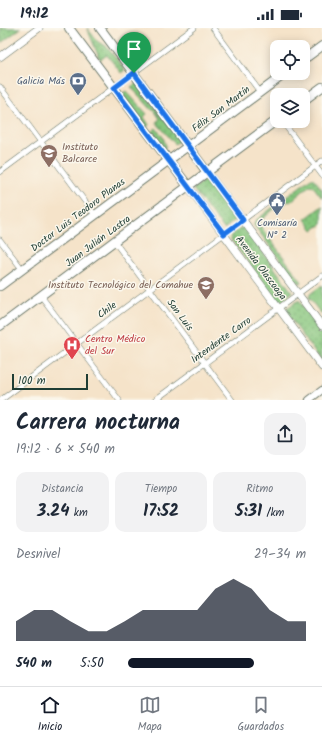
<!DOCTYPE html>
<html lang="es">
<head>
<meta charset="utf-8">
<style>
  :root { --surface:#fff; --page:#f2f2f3; --text:#1f2937; --muted:#747a83; --line:#e0e1e3; --accent:#111827 }
  body { margin:0; font-family:Kalam,sans-serif; background:var(--page); color:var(--text); height:100vh; display:flex; flex-direction:column; font-size:15px; white-space:nowrap }
  * { box-sizing:border-box; margin:0 }
  p { font-size:13px; color:var(--muted) }
  .icon { flex:none; width:22px; height:22px; fill:none; stroke:currentColor; stroke-width:2; stroke-linecap:round; stroke-linejoin:round }
  .map { position:relative; height:372px; overflow:hidden }
  .details { display:flex; flex-direction:column; background:var(--surface); flex:1 }
  .details>* { flex:none }
  .tools { position:absolute; left:270px; top:12px; display:grid; gap:8px }
  .tools a { display:grid; place-items:center; width:40px; height:40px; border-radius:8px; background:var(--surface); box-shadow:0 2px 10px #0003; font-size:20px }
  .scale { position:absolute; left:12px; bottom:10px; width:76px; box-sizing:border-box; padding-left:4px; border:2px solid #1f3d34; border-top:0; font-size:11px; line-height:14px; white-space:nowrap; color:#1f3d34; -webkit-text-stroke:3px #fbf7ec; paint-order:stroke }
  .pin { position:absolute; display:grid; place-items:center; width:34px; height:34px; color:#fff; margin:-41px -17px; border-radius:50% 50% 50% 0; rotate:-45deg; box-shadow:0 0 4px #0007 }
  .pin .icon { rotate:45deg }
  .round { display:grid; place-items:center; flex:none; width:42px; height:42px; border-radius:12px; background:var(--page) }
  .head { display:flex; align-items:center; justify-content:space-between; height:68px; padding:0 16px }
  h1 { font-size:22px; font-weight:700; line-height:30px }
  .stats { display:grid; grid-template-columns:repeat(3,1fr); gap:6px; height:68px; padding:4px 16px }
  .stats div { display:grid; align-content:center; border-radius:10px; background:var(--page); text-align:center }
  .stats b { font-size:17px; font-weight:700 }
  .stats small { font-size:11px; font-weight:400 }
  .stats p { font-size:11px }
  .chart { height:112px; padding:8px 16px }
  .chart p { display:flex; justify-content:space-between }
  .chart svg { width:100%; height:72px; margin-top:4px; fill:var(--accent); opacity:.7 }
  ul { padding:0 16px; list-style:none; font-size:13px }
  li { display:grid; grid-template-columns:64px 48px 1fr; align-items:center; height:30px }
  li i { height:10px; border-radius:5px; background:var(--accent) }
  .status { display:flex; justify-content:space-between; align-items:center; height:28px; padding:0 20px; background:var(--surface); direction:ltr }
  .status svg { height:11px; fill:currentColor }
  .tabs { display:flex; justify-content:space-around; align-items:center; height:56px; border-top:1px solid var(--line); background:var(--surface); font-size:11px; color:var(--muted) }
  .tabs a { display:grid; justify-items:center; gap:2px }
  .tabs .active { color:var(--accent) }
  .map>svg:first-child { display:block }
</style>
</head>
<body>
<div class="status"><b>19:12</b><svg viewBox="0 0 49 12"><path d="M0 12V9h3v3zM5 12V6h3v6zM10 12V3h3v9zM15 12V0h3v12zM26 1h20v11H26zM47 4h2v5h-2z"/></svg></div>
<div class="map">
<svg width="322" height="372" viewBox="0 0 322 372">
  <defs>
    <pattern id="park-dots" width="8" height="8" patternUnits="userSpaceOnUse"><rect width="8" height="8" fill="#86c67d"/><path d="M2 2h.1M6 6h.1" fill="none" stroke="#6da267" stroke-width="1.8" stroke-linecap="round"/></pattern>
  </defs>
  <rect width="100%" height="100%" fill="#fbf7ec"/>
  <filter id="ink" filterUnits="userSpaceOnUse"><feTurbulence type="fractalNoise" baseFrequency=".025" numOctaves="2"/><feDisplacementMap in="SourceGraphic" scale="8" xChannelSelector="R" yChannelSelector="G"/><feConvolveMatrix kernelMatrix="1 2 1 2 8 2 1 2 1" color-interpolation-filters="sRGB"/></filter>
  <filter id="wash" filterUnits="userSpaceOnUse"><feTurbulence type="fractalNoise" baseFrequency=".012" numOctaves="4" result="noise"/><feDisplacementMap in="SourceGraphic" scale="16" xChannelSelector="R" yChannelSelector="G"/><feGaussianBlur stdDeviation="0.9" result="paint"/><feColorMatrix in="noise" values="0 0 0 0 0 0 0 0 0 0 0 0 0 0 0 0 0 1.4 0 .05"/><feComposite in="paint" operator="in"/></filter>
  <g filter="url(#wash)">
    <rect width="100%" height="100%" fill="#f5e3c9"/>
    <path fill="#86c67d" stroke="#528258" d="M322 257V287L309 270 310 266Z"/>
    <g fill="url(#park-dots)" stroke="#528258">
      <path d="M0 0H21L1 15Z"/>
      <path d="M87 0 98 14 106 18 125 42 121 45 107 27 100 32Z"/>
      <path d="M137 55 180 112 175 116 156 94 160 91 154 82H152L131 59Z"/>
      <path d="M126 63 147 86 144 89 149 97 147 99 122 66Z"/>
      <path d="M156 100 163 109 166 118 164 121 151 104Z"/>
      <path d="M208 150 237 190 224 201 193 161Z"/>
      <path d="M311 150 314 151 322 161V170L313 158 310 157 290 174 288 173 276 182 275 180 258 195 302 254 301 255 297 254 254 197 255 193Z"/>
      <path d="M322 178V196L313 202 305 191Z"/>
      <path d="M244 198 292 264 281 274 277 273 230 210 231 207Z"/>
      <path d="M299 272 322 303V334L285 283 287 280Z"/>
    </g>
  </g>
  <g filter="url(#ink)">
    <g fill="none" stroke-linecap="round" stroke-linejoin="round">
      <defs>
        <g id="minor">
          <path d="M213 0 260 64"/>
          <path d="M0 59 95 187"/>
          <path d="M282 93 322 147"/>
          <path d="M0 144 194 0"/>
          <path d="M0 212 22 241"/>
          <path d="M114 213 232 372"/>
          <path d="M41 268 119 372"/>
          <path d="M1 372 322 133"/>
          <path d="M155 372 322 248"/>
        </g>
        <path id="tertiary" d="M309 372 322 362"/>
        <g id="secondary">
          <path d="M0 29 39 0"/>
          <path d="M207 144 322 298"/>
          <path d="M188 158 322 339"/>
        </g>
        <g id="primary">
          <path d="M69 0 188 158"/>
          <path d="M100 0 207 144"/>
        </g>
        <g id="trunk">
          <path d="M303 32 322 18"/>
          <path d="M303 73 322 59"/>
          <path d="M0 258 286 45"/>
          <path d="M0 298 277 92"/>
        </g>
      </defs>
      <use href="#minor" stroke="#6a7768" stroke-width="6"/>
      <use href="#tertiary" stroke="#6a7768" stroke-width="8"/>
      <use href="#secondary" stroke="#6a7768" stroke-width="8"/>
      <use href="#primary" stroke="#6a7768" stroke-width="10"/>
      <use href="#trunk" stroke="#6a7768" stroke-width="10"/>
      <use href="#minor" stroke="#fff" stroke-width="5"/>
      <use href="#tertiary" stroke="#fff" stroke-width="6"/>
      <use href="#secondary" stroke="#fff" stroke-width="7"/>
      <use href="#primary" stroke="#fff" stroke-width="8"/>
      <use href="#trunk" stroke="#fff" stroke-width="8"/>
    </g>
  </g>
  <g fill="none" stroke-linecap="round" stroke-linejoin="round" filter="url(#ink)">
    <defs>
      <path id="route" d="M134 45 243 192 224 206 114 60Z"/>
    </defs>
    <use href="#route" stroke="#fff" stroke-width="8"/>
    <use href="#route" stroke="#1a73e8" stroke-width="5"/>
  </g>
  <defs>
    <symbol id="bank-pin" viewBox="-11 -11 22 30"><path d="M0 17L-7.5 6A9.5 9.5 0 1 1 7.5 6Z" fill="#5c6f8a" stroke="#fbf7ec"/><path d="M-6-4H6V4H-6ZM0-2.3a2.3 2.3 0 1 0 0 4.6a2.3 2.3 0 1 0 0-4.6Z" fill="#fff"/></symbol>
    <symbol id="university-pin" viewBox="-11 -11 22 30"><path d="M0 17L-7.5 6A9.5 9.5 0 1 1 7.5 6Z" fill="#8d6e63" stroke="#fbf7ec"/><path d="M0-5L7-2L0 1L-7-2ZM-4 1L0 2.5L4 1V4Q0 6-4 4Z" fill="#fff"/></symbol>
    <symbol id="civic-pin" viewBox="-11 -11 22 30"><path d="M0 17L-7.5 6A9.5 9.5 0 1 1 7.5 6Z" fill="#5c6f8a" stroke="#fbf7ec"/><path d="M-.6-6.5H3V-4.5H.6V-3L4-1V1h2V6H-6V1h2V-1L-.6-3ZM-1.2 2.5V6h2.4V2.5Z" fill="#fff"/></symbol>
    <symbol id="school-pin" viewBox="-11 -11 22 30"><path d="M0 17L-7.5 6A9.5 9.5 0 1 1 7.5 6Z" fill="#8d6e63" stroke="#fbf7ec"/><path d="M0-5L7-2L0 1L-7-2ZM-4 1L0 2.5L4 1V4Q0 6-4 4Z" fill="#fff"/></symbol>
    <symbol id="hospital-pin" viewBox="-11 -11 22 30"><path d="M0 17L-7.5 6A9.5 9.5 0 1 1 7.5 6Z" fill="#e0444e" stroke="#fbf7ec"/><path d="M-5-5h3v3.5h4V-5h3V5h-3V1.5h-4V5h-3Z" fill="#fff"/></symbol>
  </defs>
  <g fill-rule="evenodd">
    <use href="#bank-pin" x="68" y="43" width="20" height="27"/>
    <use href="#university-pin" x="39" y="115" width="20" height="27"/>
    <use href="#civic-pin" x="267" y="163" width="20" height="27"/>
    <use href="#school-pin" x="196" y="247" width="20" height="27"/>
    <use href="#hospital-pin" x="62" y="307" width="20" height="27"/>
  </g>
  <g text-anchor="middle" dominant-baseline="central" stroke-width="3" stroke-linejoin="round" paint-order="stroke">
    <g font-size="10" fill="#4e5e75" stroke="#fbf7ec" text-anchor="end">
      <text x="65" y="53">Galicia Más</text>
      <text x="277" y="195" text-anchor="middle">Comisaría<tspan x="277" dy="12">N° 2</tspan></text>
    </g>
    <g font-size="10" fill="#1f3d34" stroke="#fbf7ec">
      <text transform="translate(221 81) rotate(-37)">Félix San Martín</text>
      <text transform="translate(78 187) rotate(-37)">Doctor Luis Teodoro Planas</text>
      <text transform="translate(98 213) rotate(-37)">Juan Julián Lastra</text>
      <text transform="translate(261 240) rotate(53)">Avenida Olascoaga</text>
      <text transform="translate(107 282) rotate(-37)">Chile</text>
      <text transform="translate(180 287) rotate(53)">San Luis</text>
      <text transform="translate(221 312) rotate(-36)">Intendente Carro</text>
    </g>
    <g font-size="10" fill="#785e54" stroke="#fbf7ec" text-anchor="start">
      <text x="62" y="119">Instituto<tspan x="62" dy="12">Balcarce</tspan></text>
      <text x="193" y="257" text-anchor="end">Instituto Tecnológico del Comahue</text>
    </g>
    <g font-size="10" fill="#be3a42" stroke="#fbf7ec" text-anchor="start">
      <text x="85" y="311">Centro Médico<tspan x="85" dy="12">del Sur</tspan></text>
    </g>
  </g>
</svg>
<div class="tools">
<a><svg class="icon" aria-label="locate" viewBox="0 0 24 24"><circle cx="12" cy="12" r="6"/><path d="M12 2v4M12 18v4M2 12h4M18 12h4"/></svg></a>
<a><svg class="icon" aria-label="layers" viewBox="0 0 24 24"><path d="M12 4l9 5-9 5-9-5zM3 14l9 5 9-5"/></svg></a>
</div>
<div class="scale">100 m</div>
<div class="pin" style="left:134px;top:45px;background:#1e9e55"><svg class="icon" aria-label="arrive" viewBox="0 0 24 24"><path d="M6 21V4h12l-3 4 3 4H6"/></svg></div>
</div>
<section class="details">
<div class="head"><div><h1>Carrera nocturna</h1><p>19:12 · 6 × 540 m</p></div><a class="round"><svg class="icon" aria-label="share" viewBox="0 0 24 24"><path d="M12 15V3M7 8l5-5 5 5M5 13v7h14v-7"/></svg></a></div>
<div class="stats">
<div><p>Distancia</p><b>3.24<small> km</small></b></div>
<div><p>Tiempo</p><b>17:52</b></div>
<div><p>Ritmo</p><b>5:31<small> /km</small></b></div>
</div>
<div class="chart"><p><span>Desnivel</span>29–34 m</p>
<svg viewBox="0 0 160 44" preserveAspectRatio="none"><path d="M0 44V32L10 25L20 25L30 32L40 38L50 38L60 32L70 25L80 25L90 25L100 25L110 12L120 6L130 12L140 25L150 32L160 32V44z"/></svg>
</div>
<ul>
<li><b>540 m</b>5:50<i style="width:71%"></i></li>
</ul>
</section>
<nav class="tabs">
<a class="active"><svg class="icon" aria-label="home" viewBox="0 0 24 24"><path d="M3 11l9-7 9 7M6 9v11h12V9"/></svg>Inicio</a>
<a><svg class="icon" aria-label="map" viewBox="0 0 24 24"><path d="M3 6l6-2 6 2 6-2v14l-6 2-6-2-6 2zM9 4v14M15 6v14"/></svg>Mapa</a>
<a><svg class="icon" aria-label="saved" viewBox="0 0 24 24"><path d="M7 4h10v16l-5-4-5 4z"/></svg>Guardados</a>
</nav>
</body>
</html>
